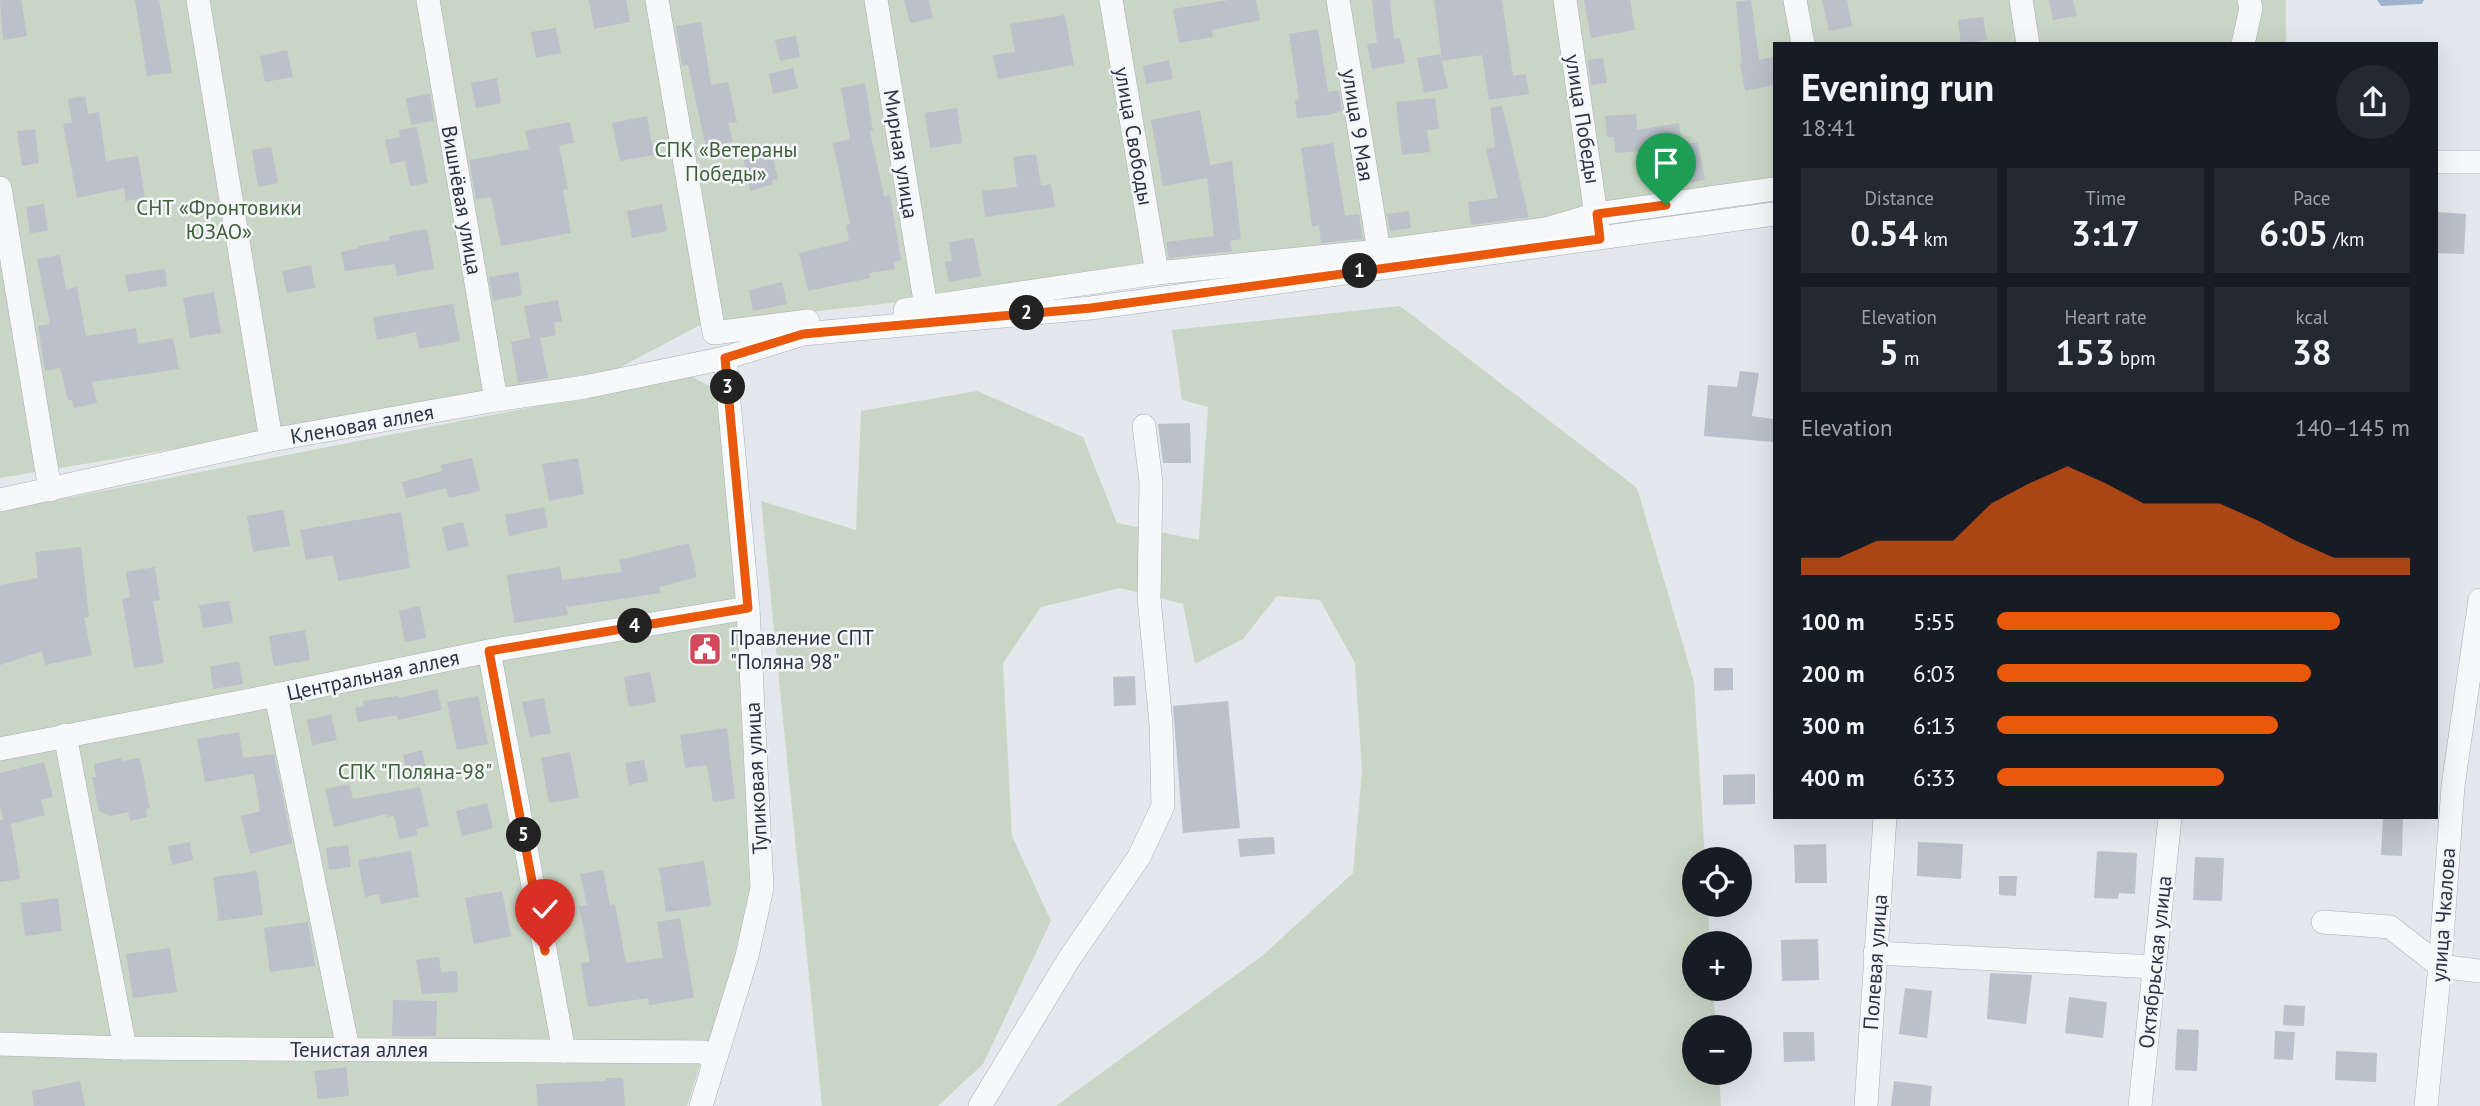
<!DOCTYPE html>
<html lang="en">
<head>
<meta charset="utf-8">
<style>
  :root { --surface:#171b24; --page:#242831; --text:#f1f3f6; --muted:#9ea1a6; --accent:#ea580c }
  body { margin:0; font-family:"PT Sans",sans-serif; background:var(--page); color:var(--text); height:100vh; display:flex; flex-direction:column; font-size:26px; white-space:nowrap }
  * { box-sizing:border-box; margin:0 }
  p { font-size:23px; color:var(--muted) }
  .icon { flex:none; width:38px; height:38px; fill:none; stroke:currentColor; stroke-width:2; stroke-linecap:round; stroke-linejoin:round }
  .map { position:relative; flex:1; overflow:hidden }
  .details { position:absolute; left:1773px; top:42px; width:665px; height:777px; display:flex; flex-direction:column; background:var(--surface); border-radius:0px; box-shadow:0 7px 28px #0002 }
  .details>* { flex:none }
  .controls { position:absolute; left:1682px; top:847px; display:grid; gap:14px }
  .controls a { display:grid; place-items:center; width:70px; height:70px; border-radius:50%; background:var(--surface); box-shadow:0 7px 28px #0002; font-size:35px }
  .pin { position:absolute; display:grid; place-items:center; width:60px; height:60px; color:#fff; margin:-72px -30px; border-radius:50% 50% 50% 0; rotate:-45deg; box-shadow:0 0 7px #0007 }
  .pin .icon { rotate:45deg }
  .km { position:absolute; width:35px; height:35px; margin:-18px; border-radius:50%; background:#222; color:#fff; font-size:19px; line-height:35px; text-align:center }
  .round { display:grid; place-items:center; flex:none; width:74px; height:74px; border-radius:37px; background:var(--page) }
  .head { display:flex; align-items:center; justify-content:space-between; height:119px; padding:0 28px }
  h1 { font-size:38px; font-weight:700; line-height:52px }
  .metrics { display:grid; grid-template-columns:repeat(3,1fr); gap:10px; height:119px; padding:7px 28px }
  .metrics div { display:grid; align-content:center; border-radius:0px; background:var(--page); text-align:center }
  .metrics b { font-size:35px; font-weight:700 }
  .metrics small { font-size:19px; font-weight:400 }
  .metrics p { font-size:19px }
  .chart { height:196px; padding:14px 28px }
  .chart p { display:flex; justify-content:space-between }
  .chart svg { width:100%; height:126px; margin-top:7px; fill:var(--accent); opacity:.7 }
  ul { padding:0 28px; list-style:none; font-size:23px }
  li { display:grid; grid-template-columns:112px 84px 1fr; align-items:center; height:52px }
  li i { height:18px; border-radius:9px; background:var(--accent) }
  .map>svg:first-child { display:block }
</style>
</head>
<body>
<div class="map">
<svg width="2480" height="1106" viewBox="0 0 2480 1106">
  <rect width="100%" height="100%" fill="#e4e7ec"/>
  <g fill="#c9d6c5">
    <path d="M0 0H2286V44H1774V199L1673 216 702 324 600 378 0 478Z"/>
    <path d="M1400 306 1637 488 1694 682 1705 859H1694V905H1708L1710 943H1694V989H1713L1716 1027H1694V1073H1719L1721 1106H1056L1262 956 1353 873 1362 771 1355 663 1320 600 1277 596 1243 639 1195 664 1183 604 1120 588 1041 607 1003 663 1012 836 1051 921 983 1064 938 1106H822L761 501 856 530 861 411 977 391 1083 437 1117 523 1199 540 1208 407 1182 400 1172 330Z"/>
    <path d="M691 376 713 388 719 400 757 862 739 967 704 1052 687 1106H0V511Z"/>
  </g>
  <path fill="#9fb4cc" d="M2377 0H2424L2422 4 2381 6Z"/>
  <g fill="#bbc0ca">
    <path d="M0 0H21L27 36 3 40Z"/>
    <path d="M135 0H159L172 73 147 76Z"/>
    <path d="M589 0H626L630 22 594 29Z"/>
    <path d="M904 0H929L933 18 910 23Z"/>
    <path d="M1229 0H1256L1260 20 1212 30 1213 37 1179 43 1173 9Z"/>
    <path d="M1372 0H1390L1394 39 1400 38 1405 63 1372 69 1367 44 1377 43Z"/>
    <path d="M1434 0H1502L1513 76 1526 74 1529 94 1489 100 1482 55 1442 61Z"/>
    <path d="M1584 0H1630L1635 30 1591 38Z"/>
    <path d="M1751 0 1759 60 1774 57V85L1745 91 1740 64H1742L1736 2Z"/>
    <path d="M1822 0H1847L1852 26 1829 31Z"/>
    <path d="M2049 0H2073L2077 16 2053 20Z"/>
    <path d="M1065 15 1074 65 998 79 993 55 1015 52 1010 24Z"/>
    <path d="M1983 17 1987 40 1961 44 1958 20Z"/>
    <path d="M701 22 711 85 728 82 737 122 728 123 733 141 706 148 688 65 682 66 676 26Z"/>
    <path d="M556 28 561 53 536 58 531 32Z"/>
    <path d="M1318 29 1328 92 1339 90 1342 111 1329 115 1297 118 1295 100 1299 99 1289 34Z"/>
    <path d="M796 36 800 57 780 61 775 40Z"/>
    <path d="M287 50 293 77 265 82 260 56Z"/>
    <path d="M1440 54 1448 88 1424 93 1417 58Z"/>
    <path d="M1603 58 1607 83 1591 85 1588 60Z"/>
    <path d="M1169 60 1173 79 1146 84 1143 66Z"/>
    <path d="M793 68 798 88 773 94 769 74Z"/>
    <path d="M497 78 501 103 476 108 471 83Z"/>
    <path d="M865 83 873 131H870L884 196 890 195 901 260 894 262 895 269 869 273 870 278 808 291 799 253 849 241 846 225 850 224 833 143 850 139 841 88Z"/>
    <path d="M430 94 434 121 411 125 406 98Z"/>
    <path d="M85 96 88 114 99 112 106 161 138 156 145 198 126 201 124 188 77 198 63 124 72 123 68 99Z"/>
    <path d="M1435 98 1439 129 1427 130 1430 152 1402 155 1396 102Z"/>
    <path d="M1502 106 1529 217 1471 225 1468 202 1498 198 1486 149 1495 147 1490 108Z"/>
    <path d="M957 108 962 143 930 148 925 113Z"/>
    <path d="M1200 110 1210 165 1232 161 1241 239 1230 241 1232 251 1169 258 1166 242 1214 236 1207 178 1163 186 1151 120Z"/>
    <path d="M1636 114 1637 130 1679 123 1682 144 1698 143 1705 180 1661 188 1655 150 1615 153 1614 137H1607L1605 116Z"/>
    <path d="M647 116 654 155 620 161 612 123Z"/>
    <path d="M570 122 574 143 559 145 568 189 563 190 571 233 501 246 491 197 476 199 469 160 529 149 525 131Z"/>
    <path d="M417 127 428 183 410 186 405 161 390 164 385 140 400 137 399 130Z"/>
    <path d="M35 129 39 163 22 166 17 131Z"/>
    <path d="M1333 143 1345 216 1359 214 1363 239 1321 243 1319 225 1312 227 1301 148Z"/>
    <path d="M271 147 278 183 258 187 252 150Z"/>
    <path d="M771 151 778 179 772 180 773 184 750 191 743 157Z"/>
    <path d="M1036 154 1041 186 1051 184 1055 207 985 217 982 191 1017 187 1013 157Z"/>
    <path d="M44 204 48 231 30 233 26 207Z"/>
    <path d="M662 204 667 231 632 238 627 211Z"/>
    <path d="M1409 211 1411 228 1390 231 1387 214Z"/>
    <path d="M2437 212 2466 214 2464 254 2436 253Z"/>
    <path d="M427 229 434 269 397 276 395 264 345 271 341 252 359 248V246L390 240 389 236Z"/>
    <path d="M974 238 981 276 949 282 945 262 952 261 949 242Z"/>
    <path d="M60 255 66 289 77 287 86 336 136 328 138 344 173 338 179 369 92 382 97 403 74 408 72 400H68L60 368 45 371 38 326 50 324 37 259Z"/>
    <path d="M311 265 315 288 287 293 282 271Z"/>
    <path d="M165 269 167 286 128 292 125 275Z"/>
    <path d="M518 272 522 295 493 301 489 277Z"/>
    <path d="M782 282 787 304 753 311 749 290Z"/>
    <path d="M214 292 221 333 190 338 183 298Z"/>
    <path d="M558 300 562 321 554 323 556 335 540 338 548 378 518 383 511 342 530 338 524 306Z"/>
    <path d="M453 304 460 341 419 349 416 332 377 340 373 317Z"/>
    <path d="M1740 371 1759 373 1752 416 1774 419V442L1704 436 1708 385 1737 387Z"/>
    <path d="M1190 423 1191 463H1163L1158 424Z"/>
    <path d="M472 458 480 491 449 498 446 488 406 498 402 482 442 471 441 465Z"/>
    <path d="M578 458 584 494 549 501 542 464Z"/>
    <path d="M544 507 548 527 509 536 505 515Z"/>
    <path d="M283 510 290 546 253 552 247 516Z"/>
    <path d="M401 512 410 568 338 581 333 555 306 560 300 530Z"/>
    <path d="M463 522 469 546 447 551 442 527Z"/>
    <path d="M689 543 697 577 659 587 661 593 566 607 568 615 514 623 507 575 560 567 562 580 622 572 619 560Z"/>
    <path d="M81 547 89 617 84 618 92 655 45 665 42 651 0 665V585L38 578 35 552Z"/>
    <path d="M155 567 160 600 153 601 164 663 134 668 122 599 130 597 126 572Z"/>
    <path d="M229 601 233 623 203 628 199 605Z"/>
    <path d="M420 606 426 638 405 642 399 611Z"/>
    <path d="M305 630 310 660 274 666 269 636Z"/>
    <path d="M717 633 721 661 692 665 689 637Z"/>
    <path d="M239 662 243 684 213 689 210 666Z"/>
    <path d="M1714 668H1733V690L1714 691Z"/>
    <path d="M650 672 656 702 629 707 624 677Z"/>
    <path d="M1135 676 1136 705 1114 706 1113 677Z"/>
    <path d="M437 689 442 710 398 720 397 715 358 722 355 708 364 706 363 701 398 696 399 698Z"/>
    <path d="M478 696 488 744 457 750 447 702Z"/>
    <path d="M544 698 551 733 530 737 522 702Z"/>
    <path d="M1228 701 1240 828 1183 833 1173 706Z"/>
    <path d="M331 714 337 740 312 745 307 720Z"/>
    <path d="M727 728 735 799 713 802 707 765 685 768 680 735Z"/>
    <path d="M239 732 243 758 274 754 292 843 250 854 241 816 260 811 254 774 205 782 197 739Z"/>
    <path d="M422 750 428 777 409 781 403 755Z"/>
    <path d="M570 752 579 798 549 803 541 758Z"/>
    <path d="M121 758 122 761 140 758 150 808 146 809 147 817 130 821 128 812 110 816 99 811 92 777H96L94 764Z"/>
    <path d="M644 760 648 781 629 785 625 763Z"/>
    <path d="M44 762 53 797 41 800 45 815 11 824 20 879 0 882V820H4L0 806V773Z"/>
    <path d="M1755 774V804L1723 805V775Z"/>
    <path d="M349 784 353 799 420 787 429 826 416 829 418 835 399 839 394 816 387 817V814L334 827 325 789Z"/>
    <path d="M487 803 493 828 462 836 456 811Z"/>
    <path d="M2383 817H2403L2402 856 2381 855Z"/>
    <path d="M1274 837 1275 854 1240 857 1238 839Z"/>
    <path d="M190 842 193 860 172 865 168 846Z"/>
    <path d="M1918 842 1963 844 1961 879 1917 876Z"/>
    <path d="M1826 844 1827 883H1795L1794 845Z"/>
    <path d="M348 845 351 867 329 870 326 848Z"/>
    <path d="M411 851 419 897 381 904 379 894 365 897 358 860Z"/>
    <path d="M2097 851 2137 853 2135 894 2119 893 2118 899 2094 898Z"/>
    <path d="M2195 857 2224 858 2222 901 2193 900Z"/>
    <path d="M704 861 711 906 666 912 659 868Z"/>
    <path d="M603 870 610 905 615 904 626 963 663 958 657 922 680 918 694 998 649 1005 648 998 588 1007 581 963 590 962 579 906 587 905 580 874Z"/>
    <path d="M257 871 263 915 219 921 213 877Z"/>
    <path d="M1999 876H2017L2016 896 1999 895Z"/>
    <path d="M502 891 511 936 474 944 465 898Z"/>
    <path d="M58 898 62 931 25 936 21 903Z"/>
    <path d="M308 922 315 966 270 972 264 928Z"/>
    <path d="M1818 939 1819 980 1782 981 1781 940Z"/>
    <path d="M170 948 177 992 133 998 126 954Z"/>
    <path d="M439 957 441 972 457 971 458 992 422 994 416 960Z"/>
    <path d="M1990 973 2032 975 2026 1024 1987 1019Z"/>
    <path d="M1905 988 1932 991 1927 1038 1899 1034Z"/>
    <path d="M2069 997 2107 1002 2103 1038 2065 1033Z"/>
    <path d="M393 1000 437 1001 436 1036H392Z"/>
    <path d="M2284 1005 2305 1006 2304 1026 2283 1025Z"/>
    <path d="M2177 1029 2199 1030 2197 1071 2175 1070Z"/>
    <path d="M2275 1031 2295 1032 2293 1060 2274 1059Z"/>
    <path d="M1783 1032H1814L1815 1061 1784 1062Z"/>
    <path d="M2336 1051 2377 1053 2376 1082 2335 1080Z"/>
    <path d="M346 1067 349 1096 318 1099 314 1071Z"/>
    <path d="M606 1078H623L625 1106H538L536 1084 606 1081Z"/>
    <path d="M80 1081 85 1106H34L32 1091Z"/>
    <path d="M1894 1081 1932 1086 1930 1106H1891Z"/>
  </g>
  <g fill="none" stroke-linecap="round" stroke-linejoin="round">
    <defs>
      <g id="minor">
        <path d="M198 0 271 440"/>
        <path d="M428 0 496 400"/>
        <path d="M657 0 714 333 808 321"/>
        <path d="M876 0 926 307"/>
        <path d="M1111 0 1157 273"/>
        <path d="M1338 0 1379 251"/>
        <path d="M1565 0 1598 229"/>
        <path d="M1795 0 1803 44"/>
        <path d="M2021 0 2028 44"/>
        <path d="M2243 44 2251 8 2249 0"/>
        <path d="M2436 162H2480"/>
        <path d="M0 188 50 490"/>
        <path d="M905 310 1157 273 1379 251 1546 229 1597 214 1774 189"/>
        <path d="M0 500 271 440 496 400 585 387 725 358 803 334 1091 308 1774 214"/>
        <path d="M489 651 564 1051"/>
        <path d="M276 695 348 1049"/>
        <path d="M65 735 125 1048"/>
        <path d="M0 749 276 695 489 651 748 608"/>
        <path d="M2323 922 2390 927 2440 966 2480 971"/>
        <path d="M1875 953 2155 967"/>
        <path d="M0 1044 125 1048 704 1052 714 1061"/>
        <path d="M701 1106 747 956 762 888 748 608 725 358"/>
        <path d="M980 1106 1069 959 1139 857 1163 806 1161 724 1149 598 1151 482 1144 426"/>
        <path d="M1866 1106 1885 817"/>
        <path d="M2140 1106 2170 817"/>
        <path d="M2426 1106 2440 966 2453 786 2480 600"/>
      </g>
    </defs>
    <use href="#minor" stroke="#a9aeb7" stroke-width="24"/>
    <use href="#minor" stroke="#f7f8fa" stroke-width="23"/>
  </g>
  <g fill="none" stroke-linecap="round" stroke-linejoin="round">
    <defs>
      <path id="route" d="M545 951 489 651 748 608 725 358 803 334 1091 308 1600 239 1597 214 1666 205"/>
    </defs>
    <use href="#route" stroke="#fff" stroke-width="14"/>
    <use href="#route" stroke="#ea580c" stroke-width="9"/>
  </g>
  <defs>
    <symbol id="civic-square" viewBox="-11 -11 22 22"><rect x="-9" y="-9" width="18" height="18" rx="4" fill="#d1495b" stroke="#f4f6f9"/><path d="M-.6-6.5H3V-4.5H.6V-3L4-1V1h2V6H-6V1h2V-1L-.6-3ZM-1.2 2.5V6h2.4V2.5Z" fill="#fff"/></symbol>
  </defs>
  <g fill-rule="evenodd">
    <use href="#civic-square" x="686" y="630" width="38" height="38"/>
  </g>
  <g text-anchor="middle" dominant-baseline="central" stroke-width="5" stroke-linejoin="round" paint-order="stroke">
    <g font-size="21" fill="#2b3445" stroke="#f4f6f9">
      <text transform="translate(1583 119) rotate(81)">улица Победы</text>
      <text transform="translate(1358 125) rotate(81)">улица 9 Мая</text>
      <text transform="translate(1134 136) rotate(80)">улица Свободы</text>
      <text transform="translate(901 154) rotate(81)">Мирная улица</text>
      <text transform="translate(462 200) rotate(80)">Вишнёвая улица</text>
      <text transform="translate(362 424) rotate(-10)">Кленовая аллея</text>
      <text transform="translate(373 675) rotate(-12)">Центральная аллея</text>
      <text transform="translate(756 778) rotate(-93)">Тупиковая улица</text>
      <text transform="translate(2443 915) rotate(-86)">улица Чкалова</text>
      <text transform="translate(1875 962) rotate(-86)">Полевая улица</text>
      <text transform="translate(2155 962) rotate(-84)">Октябрьская улица</text>
      <text x="359" y="1049">Тенистая аллея</text>
    </g>
    <g font-size="21" fill="#3f6138" stroke="#f4f6f9">
      <text x="726" y="149">СПК «Ветераны<tspan x="726" dy="24">Победы»</tspan></text>
      <text x="219" y="207">СНТ «Фронтовики<tspan x="219" dy="24">ЮЗАО»</tspan></text>
      <text x="415" y="771">СПК "Поляна-98"</text>
    </g>
    <g font-size="21" fill="#2b3445" stroke="#f4f6f9" text-anchor="start">
      <text x="730" y="637">Правление СПТ<tspan x="730" dy="24">"Поляна 98"</tspan></text>
    </g>
  </g>
</svg>
<div class="controls">
<a><svg class="icon" aria-label="locate" viewBox="0 0 24 24"><circle cx="12" cy="12" r="6"/><path d="M12 2v4M12 18v4M2 12h4M18 12h4"/></svg></a>
<a>+</a>
<a>−</a>
</div>
<div class="pin" style="left:1666px;top:205px;background:#1e9e55"><svg class="icon" aria-label="arrive" viewBox="0 0 24 24"><path d="M6 21V4h12l-3 4 3 4H6"/></svg></div>
<div class="pin" style="left:545px;top:951px;background:#d93025"><svg class="icon" aria-label="check" viewBox="0 0 24 24"><path d="M5 12l5 5 9-10"/></svg></div>
<b class="km" style="left:1360px;top:271px">1</b>
<b class="km" style="left:1027px;top:313px">2</b>
<b class="km" style="left:728px;top:387px">3</b>
<b class="km" style="left:635px;top:626px">4</b>
<b class="km" style="left:524px;top:835px">5</b>
<section class="details">
<div class="head"><div><h1>Evening run</h1><p>18:41</p></div><a class="round"><svg class="icon" aria-label="share" viewBox="0 0 24 24"><path d="M12 15V3M7 8l5-5 5 5M5 13v7h14v-7"/></svg></a></div>
<div class="metrics">
<div><p>Distance</p><b>0.54<small> km</small></b></div>
<div><p>Time</p><b>3:17</b></div>
<div><p>Pace</p><b>6:05<small> /km</small></b></div>
</div>
<div class="metrics">
<div><p>Elevation</p><b>5<small> m</small></b></div>
<div><p>Heart rate</p><b>153<small> bpm</small></b></div>
<div><p>kcal</p><b>38</b></div>
</div>
<div class="chart"><p><span>Elevation</span>140–145 m</p>
<svg viewBox="0 0 160 44" preserveAspectRatio="none"><path d="M0 44V38L10 38L20 32L30 32L40 32L50 19L60 12L70 6L80 12L90 19L100 19L110 19L120 25L130 32L140 38L150 38L160 38V44z"/></svg>
</div>
<ul>
<li><b>100 m</b>5:55<i style="width:83%"></i></li>
<li><b>200 m</b>6:03<i style="width:76%"></i></li>
<li><b>300 m</b>6:13<i style="width:68%"></i></li>
<li><b>400 m</b>6:33<i style="width:55%"></i></li>
</ul>
</section>
</div>
</body>
</html>
